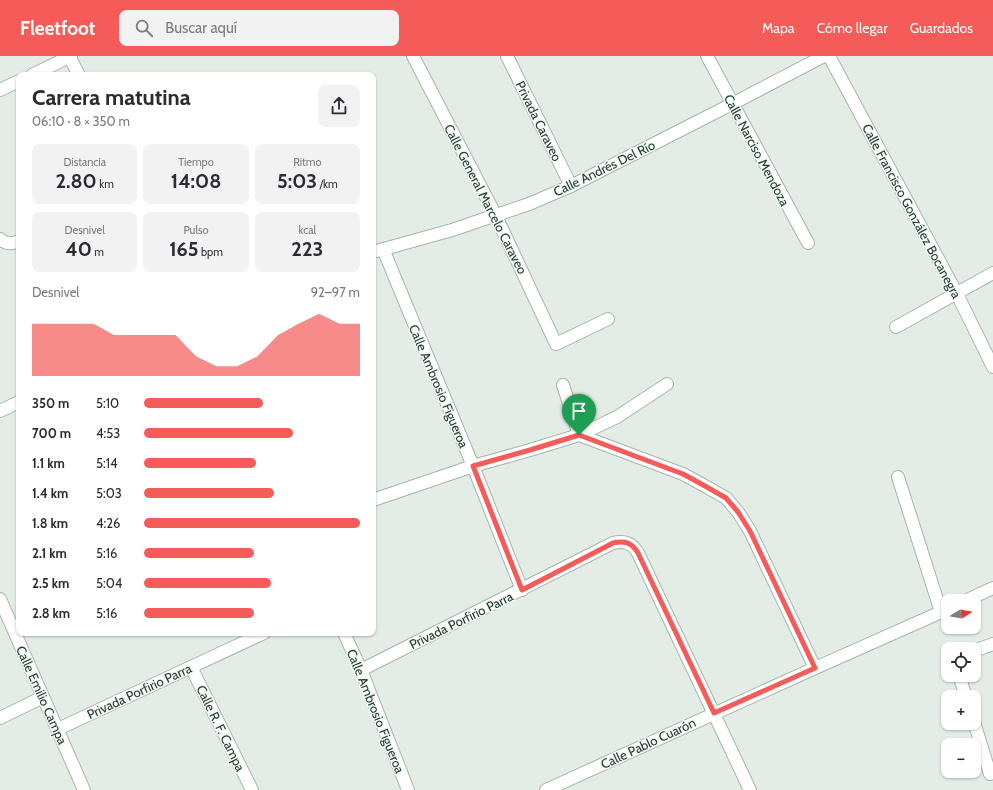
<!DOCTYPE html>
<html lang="es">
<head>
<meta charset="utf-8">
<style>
  :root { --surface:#fff; --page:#f2f2f3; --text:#2b2b33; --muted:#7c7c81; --accent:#f55b58 }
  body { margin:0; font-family:Cabin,sans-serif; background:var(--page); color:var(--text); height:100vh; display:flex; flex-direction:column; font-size:15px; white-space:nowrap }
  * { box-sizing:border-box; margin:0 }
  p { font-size:13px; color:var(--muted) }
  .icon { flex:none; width:22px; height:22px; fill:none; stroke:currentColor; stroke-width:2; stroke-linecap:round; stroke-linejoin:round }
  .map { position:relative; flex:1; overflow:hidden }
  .side { position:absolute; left:16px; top:16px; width:360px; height:564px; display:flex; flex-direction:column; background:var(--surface); border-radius:8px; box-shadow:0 1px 3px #0004 }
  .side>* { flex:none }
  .needle { width:26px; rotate:79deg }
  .controls { position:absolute; left:941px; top:538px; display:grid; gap:8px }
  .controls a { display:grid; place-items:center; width:40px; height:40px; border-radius:8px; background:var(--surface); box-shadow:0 1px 3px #0004; font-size:20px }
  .pin { position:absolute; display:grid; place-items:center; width:34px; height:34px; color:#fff; margin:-41px -17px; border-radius:50% 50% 50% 0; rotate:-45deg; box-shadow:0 0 4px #0007 }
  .pin .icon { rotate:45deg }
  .round { display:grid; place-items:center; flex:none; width:42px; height:42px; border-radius:8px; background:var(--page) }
  .head { display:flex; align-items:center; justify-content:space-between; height:68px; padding:0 16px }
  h1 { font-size:22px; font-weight:700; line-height:30px }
  .stats { display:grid; grid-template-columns:repeat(3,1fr); gap:6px; height:68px; padding:4px 16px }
  .stats div { display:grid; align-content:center; border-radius:8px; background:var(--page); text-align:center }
  .stats b { font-size:20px; font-weight:700 }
  .stats small { font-size:11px; font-weight:400 }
  .stats p { font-size:11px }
  .chart { height:112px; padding:8px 16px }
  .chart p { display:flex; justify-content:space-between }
  .chart svg { width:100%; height:72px; margin-top:4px; fill:var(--accent); opacity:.7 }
  ul { padding:0 16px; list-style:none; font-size:13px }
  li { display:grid; grid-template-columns:64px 48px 1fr; align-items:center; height:30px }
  li i { height:10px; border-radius:5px; background:var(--accent) }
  header { display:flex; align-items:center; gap:24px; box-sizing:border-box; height:56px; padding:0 20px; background:var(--accent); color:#fff }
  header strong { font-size:19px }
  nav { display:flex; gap:22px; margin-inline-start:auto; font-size:14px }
  .search { width:280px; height:36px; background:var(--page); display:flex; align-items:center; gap:10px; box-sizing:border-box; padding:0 14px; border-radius:8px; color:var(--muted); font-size:15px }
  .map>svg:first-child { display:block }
</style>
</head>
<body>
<header>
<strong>Fleetfoot</strong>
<div class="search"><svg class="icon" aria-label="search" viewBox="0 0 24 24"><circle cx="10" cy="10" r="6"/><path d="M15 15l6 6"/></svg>Buscar aquí</div>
<nav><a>Mapa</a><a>Cómo llegar</a><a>Guardados</a></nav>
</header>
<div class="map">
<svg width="993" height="734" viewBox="0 0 993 734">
  <rect width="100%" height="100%" fill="#e3ede6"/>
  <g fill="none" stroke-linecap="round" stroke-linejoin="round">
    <defs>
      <g id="minor">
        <path d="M69 0 79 19"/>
        <path d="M413 0 496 160 556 288 608 263"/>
        <path d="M507 0 571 130"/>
        <path d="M707 0 808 187"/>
        <path d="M829 0 956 236 993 311"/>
        <path d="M32 19 71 0"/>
        <path d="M0 34 19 25"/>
        <path d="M0 183C5 188 12 188 19 185"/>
        <path d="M383 193 473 410 522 534"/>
        <path d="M373 196 452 174 529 148 571 130 732 48 824 0"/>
        <path d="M896 271 993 217"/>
        <path d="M563 329 579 379 683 418 705 430 726 442 738 456 750 475 815 612"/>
        <path d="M0 355 19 346"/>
        <path d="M898 421 941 556"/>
        <path d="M373 444 473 410 530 394 579 379 617 361 667 328"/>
        <path d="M965 545 993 532"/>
        <path d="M344 577 361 614 408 734"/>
        <path d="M974 595 993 588"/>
        <path d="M191 611 252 734"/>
        <path d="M361 614 613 487C625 484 632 487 638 497L750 734"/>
        <path d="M959 619 966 641"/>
        <path d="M0 662 43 641"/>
        <path d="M974 666 990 718"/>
        <path d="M58 673 264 577"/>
        <path d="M546 734 815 612 948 553"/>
      </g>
      <path id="tertiary" d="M0 543 84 734"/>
    </defs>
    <use href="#minor" stroke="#a5b5ac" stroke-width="14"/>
    <use href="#tertiary" stroke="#a5b5ac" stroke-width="14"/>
    <use href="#minor" stroke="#fff" stroke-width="12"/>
    <use href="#tertiary" stroke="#fff" stroke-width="12"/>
  </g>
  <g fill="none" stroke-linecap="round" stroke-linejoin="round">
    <defs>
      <path id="route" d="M579 379 683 418 705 430 726 442 738 456 750 475 815 612 714 657 638 497C632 487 625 484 613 487L522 534 473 410 530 394Z"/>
    </defs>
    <use href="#route" stroke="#fff" stroke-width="8"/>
    <use href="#route" stroke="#f55b58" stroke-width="5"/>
  </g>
  <g text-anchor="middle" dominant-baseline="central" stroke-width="3" stroke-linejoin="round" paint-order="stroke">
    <g font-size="13" fill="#223f30" stroke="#f3f9f5">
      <text transform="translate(539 65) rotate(64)">Privada Caraveo</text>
      <text transform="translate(757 94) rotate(62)">Calle Narciso Mendoza</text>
      <text transform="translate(604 112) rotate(-26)">Calle Andrés Del Río</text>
      <text transform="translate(486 143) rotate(63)">Calle General Marcelo Caraveo</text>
      <text transform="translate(912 155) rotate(62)">Calle Francisco González Bocanegra</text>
      <text transform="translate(439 330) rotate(67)">Calle Ambrosio Figueroa</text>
      <text transform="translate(461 564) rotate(-26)">Privada Porfirio Parra</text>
      <text transform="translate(139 635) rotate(-25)">Privada Porfirio Parra</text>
      <text transform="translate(42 639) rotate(66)">Calle Emilio Campa</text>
      <text transform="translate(376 655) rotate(68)">Calle Ambrosio Figueroa</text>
      <text transform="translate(221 672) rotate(64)">Calle R. F. Campa</text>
      <text transform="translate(648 687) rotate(-25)">Calle Pablo Cuarón</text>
    </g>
  </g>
</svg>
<div class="controls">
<a><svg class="needle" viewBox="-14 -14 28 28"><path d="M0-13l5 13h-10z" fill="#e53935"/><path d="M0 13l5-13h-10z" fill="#7c7c81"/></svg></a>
<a><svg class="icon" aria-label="locate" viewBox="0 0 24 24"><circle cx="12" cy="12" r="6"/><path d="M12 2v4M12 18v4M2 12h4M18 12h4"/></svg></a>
<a>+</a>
<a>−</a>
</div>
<div class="pin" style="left:579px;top:379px;background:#1e9e55"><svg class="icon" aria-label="arrive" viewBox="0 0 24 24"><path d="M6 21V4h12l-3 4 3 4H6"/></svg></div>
<section class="side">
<div class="head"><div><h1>Carrera matutina</h1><p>06:10 · 8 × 350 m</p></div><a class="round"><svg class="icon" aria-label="share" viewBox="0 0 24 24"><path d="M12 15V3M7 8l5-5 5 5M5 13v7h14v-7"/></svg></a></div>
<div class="stats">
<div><p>Distancia</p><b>2.80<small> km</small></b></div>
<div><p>Tiempo</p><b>14:08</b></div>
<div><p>Ritmo</p><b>5:03<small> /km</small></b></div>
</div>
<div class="stats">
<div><p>Desnivel</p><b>40<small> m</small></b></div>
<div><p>Pulso</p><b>165<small> bpm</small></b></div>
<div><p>kcal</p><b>223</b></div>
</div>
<div class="chart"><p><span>Desnivel</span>92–97 m</p>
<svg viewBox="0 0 160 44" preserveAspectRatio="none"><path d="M0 44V12L10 12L20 12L30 12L40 19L50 19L60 19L70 19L80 32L90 38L100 38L110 32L120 19L130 12L140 6L150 12L160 12V44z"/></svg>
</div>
<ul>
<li><b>350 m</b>5:10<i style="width:55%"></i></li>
<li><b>700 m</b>4:53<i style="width:69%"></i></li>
<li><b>1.1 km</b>5:14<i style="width:52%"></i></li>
<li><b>1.4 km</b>5:03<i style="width:60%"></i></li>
<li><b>1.8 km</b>4:26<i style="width:100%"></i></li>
<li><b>2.1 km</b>5:16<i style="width:51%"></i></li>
<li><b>2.5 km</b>5:04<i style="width:59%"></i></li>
<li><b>2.8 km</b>5:16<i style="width:51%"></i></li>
</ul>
</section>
</div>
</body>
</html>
